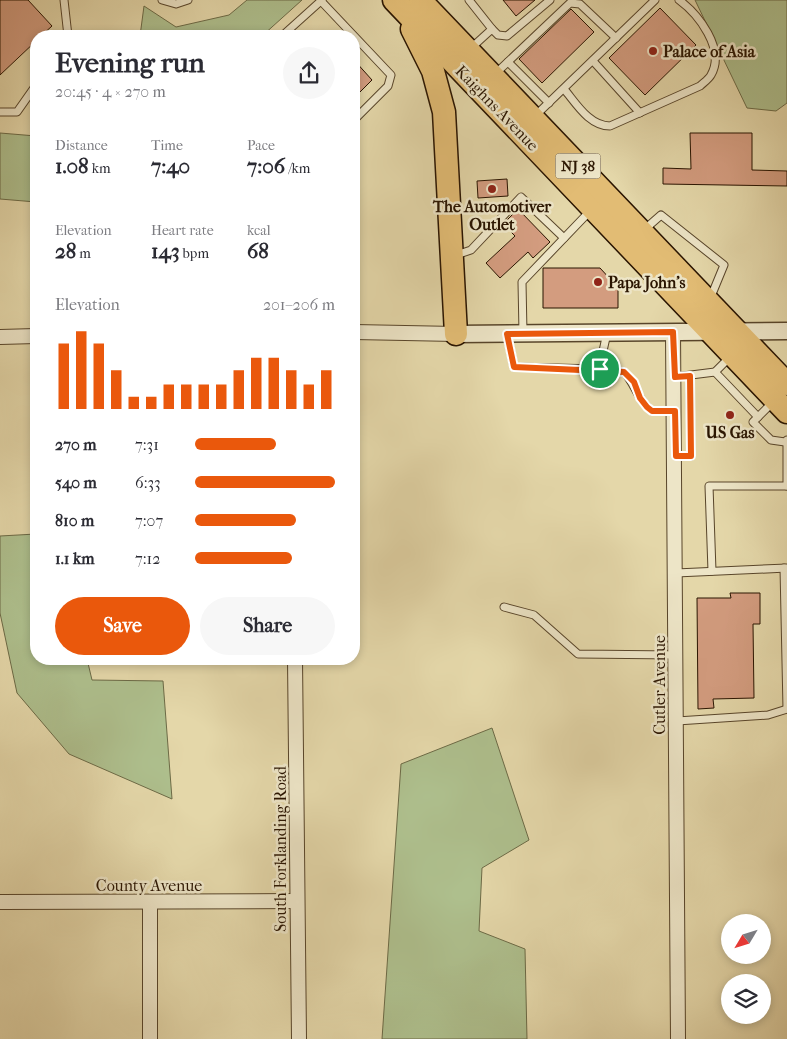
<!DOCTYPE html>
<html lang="en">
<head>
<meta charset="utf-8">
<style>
  :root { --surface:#fff; --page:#f7f7f7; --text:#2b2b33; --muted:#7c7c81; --accent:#ea580c }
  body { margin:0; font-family:"IM FELL French Canon",serif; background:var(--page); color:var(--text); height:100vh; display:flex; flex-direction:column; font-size:19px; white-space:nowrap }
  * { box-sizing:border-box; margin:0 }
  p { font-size:16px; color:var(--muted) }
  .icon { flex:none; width:28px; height:28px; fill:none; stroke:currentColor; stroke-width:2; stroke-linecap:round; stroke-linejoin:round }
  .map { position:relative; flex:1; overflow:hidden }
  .panel { position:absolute; left:30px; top:30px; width:330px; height:635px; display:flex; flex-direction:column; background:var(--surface); border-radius:20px; box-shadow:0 2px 8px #0003 }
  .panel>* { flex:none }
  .needle { width:32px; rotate:232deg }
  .controls { position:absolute; left:721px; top:914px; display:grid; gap:10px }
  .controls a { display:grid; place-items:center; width:50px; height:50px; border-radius:50%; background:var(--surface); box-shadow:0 2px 8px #0003; font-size:25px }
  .pin { position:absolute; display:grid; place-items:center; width:42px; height:42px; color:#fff; margin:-21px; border:2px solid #fff; border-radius:50%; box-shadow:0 1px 5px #0007 }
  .round { display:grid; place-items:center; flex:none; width:52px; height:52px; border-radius:26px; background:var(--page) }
  .summary { display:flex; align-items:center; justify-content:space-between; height:85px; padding:0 25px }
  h1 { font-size:28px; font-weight:700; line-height:38px }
  .stats { display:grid; grid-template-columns:repeat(3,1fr); gap:8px; height:85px; padding:5px 25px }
  .stats div { display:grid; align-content:center }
  .stats b { font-size:21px; font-weight:700 }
  .stats small { font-size:14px; font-weight:400 }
  .stats p { font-size:14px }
  .chart { height:140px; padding:10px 25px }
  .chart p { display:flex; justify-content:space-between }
  .chart svg { width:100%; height:90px; margin-top:5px; stroke:var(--accent); stroke-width:6 }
  .button { display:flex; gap:10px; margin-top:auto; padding:10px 25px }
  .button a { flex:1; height:58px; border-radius:30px; background:var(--accent); color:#fff; font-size:20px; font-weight:700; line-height:58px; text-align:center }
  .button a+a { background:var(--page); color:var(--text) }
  ul { padding:0 25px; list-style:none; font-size:16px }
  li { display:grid; grid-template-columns:80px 60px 1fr; align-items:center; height:38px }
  li i { height:12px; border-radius:6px; background:var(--accent) }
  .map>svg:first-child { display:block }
</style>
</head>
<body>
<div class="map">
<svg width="787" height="1039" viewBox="0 0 787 1039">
  <rect width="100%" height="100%" fill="#e4d7a9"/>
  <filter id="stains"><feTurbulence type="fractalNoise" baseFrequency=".004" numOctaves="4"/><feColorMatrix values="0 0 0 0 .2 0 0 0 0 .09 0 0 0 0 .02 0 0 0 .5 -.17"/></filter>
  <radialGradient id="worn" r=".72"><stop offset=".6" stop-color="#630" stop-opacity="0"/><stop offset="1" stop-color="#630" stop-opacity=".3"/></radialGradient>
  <g fill="#aebf8d" stroke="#6c6a46">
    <path d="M247 0H302L262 36H140L144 6 176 27 229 15Z"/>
    <path d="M695 0H787V103L776 111 747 108Z"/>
    <path d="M0 133 36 136V202L0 199Z"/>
    <path d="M36 534V659H87L92 680 163 681 172 799 69 754 17 693 0 613V536Z"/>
    <path d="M492 728 529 840 482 868 479 931 525 949 527 1039H382L401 764Z"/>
  </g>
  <g fill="#d39c7f" stroke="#291400">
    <path d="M0 0H28L52 26 41 36H36V41L0 75Z"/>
    <path d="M503 0H535L516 16Z"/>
    <path d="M660 8 696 45 645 95 609 58Z"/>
    <path d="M571 9 594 32 542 83 519 59Z"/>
    <path d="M354 60 372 80 354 98Z"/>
    <path d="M690 133H752V170L787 171V186L663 184V168L691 169Z"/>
    <path d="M507 179 508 196 478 198 477 181Z"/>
    <path d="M518 209 550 242 533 258 528 252 500 278 486 263 515 236 503 224Z"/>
    <path d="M543 268H600L612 281V288H618V308H543Z"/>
    <path d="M730 593H760V624H753L754 698 713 699 714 708 698 709 697 598H731Z"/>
  </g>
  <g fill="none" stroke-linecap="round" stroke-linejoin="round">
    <defs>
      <g id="service">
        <path d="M64 0 68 36"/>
        <path d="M162 0 176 4 188 0"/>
        <path d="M469 0 492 29"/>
        <path d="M321 1 391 75 388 86 354 120"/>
        <path d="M282 36 322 0"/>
        <path d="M470 49 492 29 498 35 507 36 550 0"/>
        <path d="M593 61 640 113"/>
        <path d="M508 62 549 103"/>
        <path d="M494 75 570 3 580 4 616 38"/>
        <path d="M564 89C576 103 589 126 610 126L700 86C703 83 709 79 711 75 726 49 698 14 679 0"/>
        <path d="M0 112H17L36 85"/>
        <path d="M535 116 655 0"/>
        <path d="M645 229 661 215 724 265 710 299"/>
        <path d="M456 255 471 250 521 197 564 238"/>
        <path d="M523 333 522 282 590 211"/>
        <path d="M507 334 514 367 599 369 607 333"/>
        <path d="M599 369 624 372C635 384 638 401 652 411H675"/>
        <path d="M715 372 758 417"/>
        <path d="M675 377 715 372 730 357"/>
        <path d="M774 401 753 422 771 440 785 442"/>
        <path d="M675 456H691L690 376"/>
        <path d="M787 486V440"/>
        <path d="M784 568 787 709"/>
        <path d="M712 571 709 486H787"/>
        <path d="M676 573 787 568"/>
        <path d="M504 607 534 615 578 654 676 655"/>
        <path d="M677 721 768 715 787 709"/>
      </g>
      <g id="minor">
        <path d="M354 332 456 334"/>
        <path d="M673 332 678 1039"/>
        <path d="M0 337 36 336"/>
        <path d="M295 659 299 1039"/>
        <path d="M0 902 297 901"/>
        <path d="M150 902V1039"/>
      </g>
      <path id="tertiary" d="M456 334 787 331"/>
      <g id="trunk">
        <path d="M394 0 787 412"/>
        <path d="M420 0 787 384"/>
        <path d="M412 29 433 71 444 112 456 334"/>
      </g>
    </defs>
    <use href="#service" stroke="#58452a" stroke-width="9"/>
    <use href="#minor" stroke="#58452a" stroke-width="16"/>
    <use href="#tertiary" stroke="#58452a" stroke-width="19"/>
    <use href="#trunk" stroke="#291400" stroke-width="25"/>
    <use href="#service" stroke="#ede5c7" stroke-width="7"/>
    <use href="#minor" stroke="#ede5c7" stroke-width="14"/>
    <use href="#tertiary" stroke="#ede5c7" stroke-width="16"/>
    <use href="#trunk" stroke="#e2bc74" stroke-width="22"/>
  </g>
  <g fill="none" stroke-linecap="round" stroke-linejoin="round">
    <defs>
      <path id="route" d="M673 332 675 377 690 376 691 456H676L675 411H652L647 407 640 398 634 382 624 372 514 367 507 334Z"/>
    </defs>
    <use href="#route" stroke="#fff" stroke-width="10"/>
    <use href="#route" stroke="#ea580c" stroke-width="6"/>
  </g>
  <g fill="#8f2418" stroke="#ede5c7" stroke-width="2">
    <circle cx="653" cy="51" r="5"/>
    <circle cx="492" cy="189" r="5"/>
    <circle cx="598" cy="282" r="5"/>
    <circle cx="730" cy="415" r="5"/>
  </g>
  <g text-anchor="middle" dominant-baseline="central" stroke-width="5" stroke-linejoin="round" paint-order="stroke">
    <rect fill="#ede5c7" stroke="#64533c" stroke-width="1" x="555.5" y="153.5" width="45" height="25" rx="4"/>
    <g font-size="15" font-weight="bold" fill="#291400">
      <text x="578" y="166">NJ 38</text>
    </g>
    <g font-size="16" font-weight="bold" fill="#291400" stroke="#ede5c7" text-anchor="start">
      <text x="663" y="51">Palace of Asia</text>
      <text x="492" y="206" text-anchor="middle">The Automotiver<tspan x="492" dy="18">Outlet</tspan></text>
      <text x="608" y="282">Papa John's</text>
      <text x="730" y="432" text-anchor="middle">US Gas</text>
    </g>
    <g font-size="16" fill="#291400" stroke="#ede5c7">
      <text transform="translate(497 108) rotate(46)">Kaighns Avenue</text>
      <text transform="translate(659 685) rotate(-90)">Cutler Avenue</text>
      <text transform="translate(280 849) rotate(-90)">South Forklanding Road</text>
      <text x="149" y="885">County Avenue</text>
    </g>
  </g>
  <rect width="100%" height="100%" filter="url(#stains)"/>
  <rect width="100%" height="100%" fill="url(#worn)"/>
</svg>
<div class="controls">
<a><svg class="needle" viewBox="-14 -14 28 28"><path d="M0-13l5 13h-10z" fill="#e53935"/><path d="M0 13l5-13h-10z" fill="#7c7c81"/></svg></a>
<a><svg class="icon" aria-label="layers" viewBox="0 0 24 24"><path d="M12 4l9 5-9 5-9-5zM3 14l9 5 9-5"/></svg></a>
</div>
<div class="pin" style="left:600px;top:369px;background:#1e9e55"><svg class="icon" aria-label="arrive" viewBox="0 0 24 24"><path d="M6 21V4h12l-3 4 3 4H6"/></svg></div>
<section class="panel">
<div class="summary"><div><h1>Evening run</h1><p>20:45 · 4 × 270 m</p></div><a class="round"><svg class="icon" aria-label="share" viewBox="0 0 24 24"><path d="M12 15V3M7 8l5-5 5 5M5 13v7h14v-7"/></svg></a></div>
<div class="stats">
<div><p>Distance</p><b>1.08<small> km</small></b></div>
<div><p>Time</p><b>7:40</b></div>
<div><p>Pace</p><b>7:06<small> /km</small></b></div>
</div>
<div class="stats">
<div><p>Elevation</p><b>28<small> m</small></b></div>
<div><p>Heart rate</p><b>143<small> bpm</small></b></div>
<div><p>kcal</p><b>68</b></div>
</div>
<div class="chart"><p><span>Elevation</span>201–206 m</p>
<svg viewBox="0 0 160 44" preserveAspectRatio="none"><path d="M5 44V12M15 44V6M25 44V12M35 44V25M45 44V38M55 44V38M65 44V32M75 44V32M85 44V32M95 44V32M105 44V25M115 44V19M125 44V19M135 44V25M145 44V32M155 44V25"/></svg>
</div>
<ul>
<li><b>270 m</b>7:31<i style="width:58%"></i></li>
<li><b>540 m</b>6:33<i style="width:100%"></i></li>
<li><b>810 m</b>7:07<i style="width:72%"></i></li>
<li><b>1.1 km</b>7:12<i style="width:69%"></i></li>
</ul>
<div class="button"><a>Save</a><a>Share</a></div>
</section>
</div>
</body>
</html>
